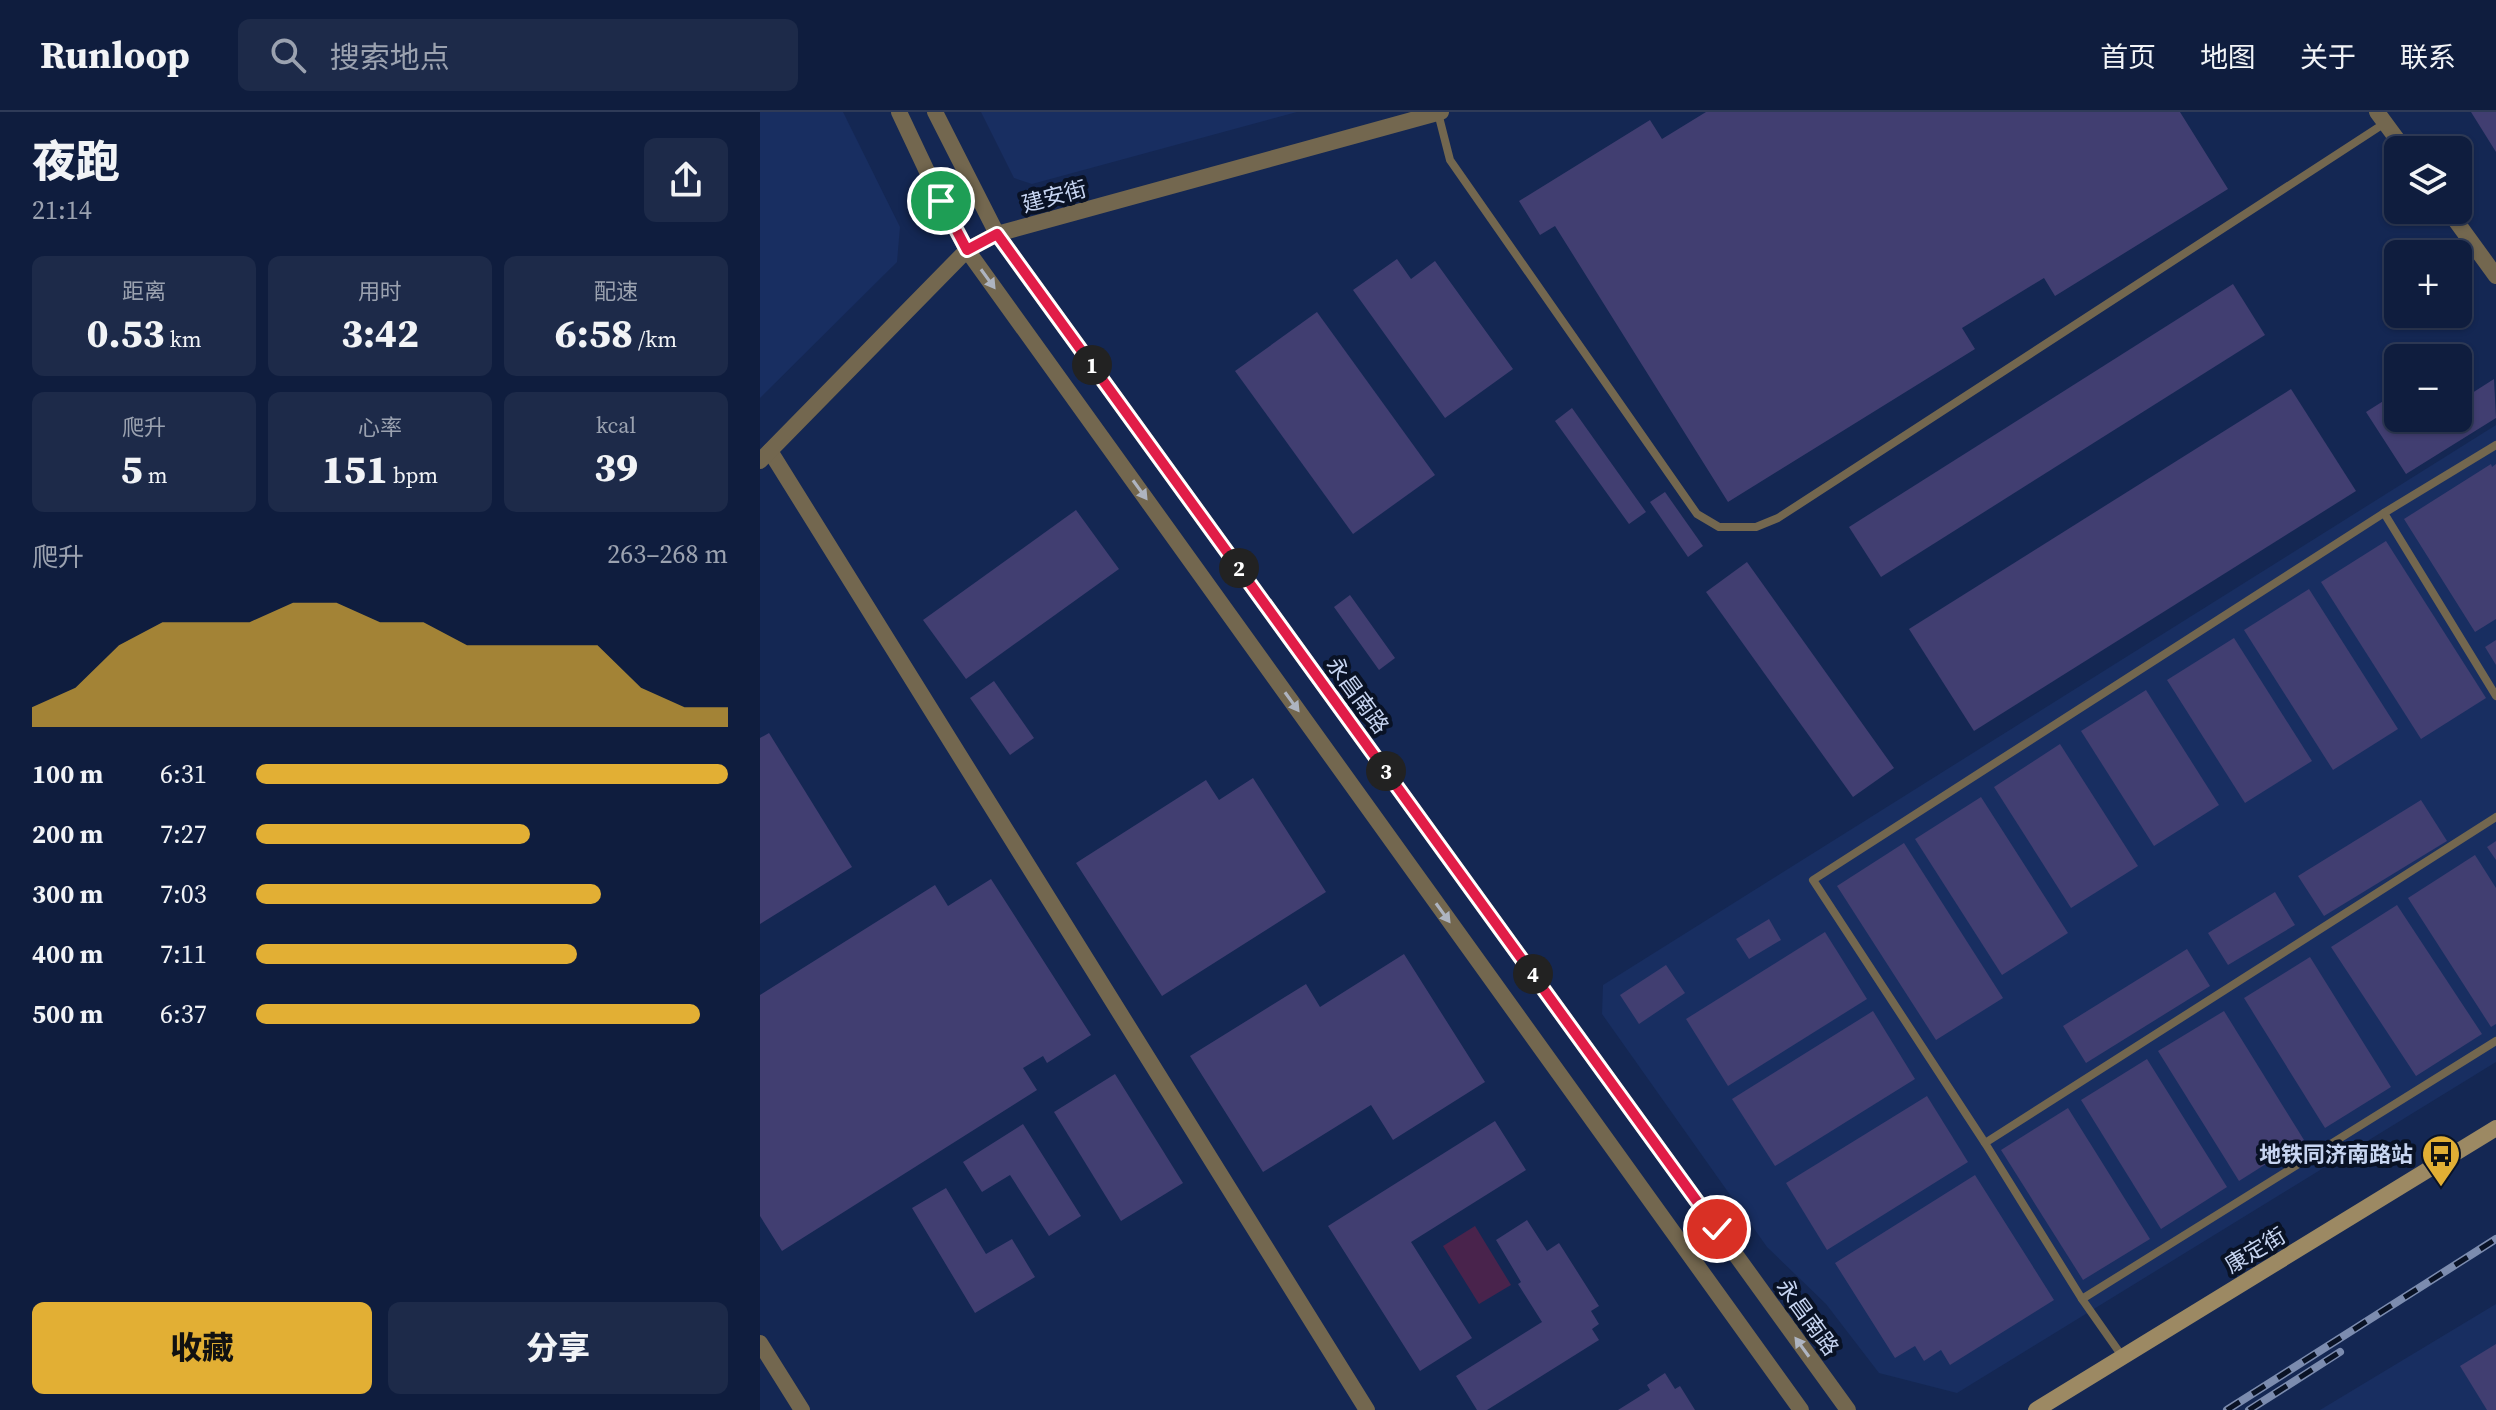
<!DOCTYPE html>
<html lang="zh">
<head>
<meta charset="utf-8">
<style>
  :root { --surface:#0f1d3e; --page:#1d2a49; --text:#f1f3f6; --muted:#9ba2b0; --line:#2f3b58; --accent:#e2af34 }
  body { margin:0; font-family:"Source Serif 4","Noto Sans SC",serif; background:var(--page); color:var(--text); height:100vh; display:flex; flex-direction:column; font-size:30px; white-space:nowrap }
  * { box-sizing:border-box; margin:0 }
  p { font-size:26px; color:var(--muted) }
  .icon { flex:none; width:44px; height:44px; fill:none; stroke:currentColor; stroke-width:2; stroke-linecap:round; stroke-linejoin:round }
  .map { position:relative; flex:1; overflow:hidden }
  .panel { display:flex; flex-direction:column; background:var(--surface); width:760px }
  .panel>* { flex:none }
  .buttons { position:absolute; left:1624px; top:24px; display:grid; gap:16px }
  .buttons a { display:grid; place-items:center; width:88px; height:88px; border-radius:12px; background:var(--surface); box-shadow:0 2px 6px #0004,0 0 0 2px var(--line); font-size:40px }
  .pin { position:absolute; display:grid; place-items:center; width:68px; height:68px; color:#fff; margin:-34px; border:4px solid #fff; border-radius:50%; box-shadow:0 2px 8px #0007 }
  .km { position:absolute; width:40px; height:40px; margin:-20px; border-radius:50%; background:#222; color:#fff; font-size:22px; line-height:40px; text-align:center }
  .round { display:grid; place-items:center; flex:none; width:84px; height:84px; border-radius:12px; background:var(--page) }
  .head { display:flex; align-items:center; justify-content:space-between; height:136px; padding:0 32px }
  h1 { font-size:44px; font-weight:800; line-height:60px }
  .metrics { display:grid; grid-template-columns:repeat(3,1fr); gap:12px; height:136px; padding:8px 32px }
  .metrics div { display:grid; align-content:center; border-radius:12px; background:var(--page); text-align:center }
  .metrics b { font-size:40px; font-weight:800 }
  .metrics small { font-size:22px; font-weight:400 }
  .metrics p { font-size:22px }
  .chart { height:224px; padding:16px 32px }
  .chart p { display:flex; justify-content:space-between }
  .chart svg { width:100%; height:144px; margin-top:8px; fill:var(--accent); opacity:.7 }
  .button { display:flex; gap:16px; margin-top:auto; padding:16px 32px }
  .button a { flex:1; height:92px; border-radius:12px; background:var(--accent); color:#111; font-size:32px; font-weight:800; line-height:92px; text-align:center }
  .button a+a { background:var(--page); color:var(--text) }
  ul { padding:0 32px; list-style:none; font-size:26px }
  li { display:grid; grid-template-columns:128px 96px 1fr; align-items:center; height:60px }
  li i { height:20px; border-radius:10px; background:var(--accent) }
  header { display:flex; align-items:center; gap:48px; box-sizing:border-box; height:112px; padding:0 40px; background:var(--surface); border-bottom:2px solid var(--line) }
  header strong { font-size:38px }
  nav { display:flex; gap:44px; margin-inline-start:auto; font-size:28px }
  .search { width:560px; height:72px; background:var(--page); display:flex; align-items:center; gap:20px; box-sizing:border-box; padding:0 28px; border-radius:12px; color:var(--muted); font-size:30px }
  main { display:flex; flex:1; min-height:0 }
  .map>svg:first-child { display:block }
</style>
</head>
<body>
<header>
<strong>Runloop</strong>
<div class="search"><svg class="icon" aria-label="search" viewBox="0 0 24 24"><circle cx="10" cy="10" r="6"/><path d="M15 15l6 6"/></svg>搜索地点</div>
<nav><a>首页</a><a>地图</a><a>关于</a><a>联系</a></nav>
</header>
<main>
<section class="panel">
<div class="head"><div><h1>夜跑</h1><p>21:14</p></div><a class="round"><svg class="icon" aria-label="share" viewBox="0 0 24 24"><path d="M12 15V3M7 8l5-5 5 5M5 13v7h14v-7"/></svg></a></div>
<div class="metrics">
<div><p>距离</p><b>0.53<small> km</small></b></div>
<div><p>用时</p><b>3:42</b></div>
<div><p>配速</p><b>6:58<small> /km</small></b></div>
</div>
<div class="metrics">
<div><p>爬升</p><b>5<small> m</small></b></div>
<div><p>心率</p><b>151<small> bpm</small></b></div>
<div><p>kcal</p><b>39</b></div>
</div>
<div class="chart"><p><span>爬升</span>263–268 m</p>
<svg viewBox="0 0 160 44" preserveAspectRatio="none"><path d="M0 44V38L10 32L20 19L30 12L40 12L50 12L60 6L70 6L80 12L90 12L100 19L110 19L120 19L130 19L140 32L150 38L160 38V44z"/></svg>
</div>
<ul>
<li><b>100 m</b>6:31<i style="width:100%"></i></li>
<li><b>200 m</b>7:27<i style="width:58%"></i></li>
<li><b>300 m</b>7:03<i style="width:73%"></i></li>
<li><b>400 m</b>7:11<i style="width:68%"></i></li>
<li><b>500 m</b>6:37<i style="width:94%"></i></li>
</ul>
<div class="button"><a>收藏</a><a>分享</a></div>
</section>
<div class="map">
<svg width="1736" height="1298" viewBox="0 0 1736 1298">
  <rect width="100%" height="100%" fill="#142753"/>
  <g fill="#182e61">
    <path d="M0 0H83L140 115 137 150 0 286Z"/>
    <path d="M221 0H537L272 72 254 66Z"/>
    <path d="M1736 313V950L1197 1281 1119 1261 1066 1192 1007 1135 842 902 843 873Z"/>
    <path d="M1736 1192V1298H1560Z"/>
  </g>
  <path fill="#49234c" d="M715 1114 751 1173 719 1192 683 1134Z"/>
  <g fill="#413e71">
    <path d="M946 0H1420L1468 77 1295 184 1284 166 1202 216 1215 237 968 390 795 114 780 123 759 89 890 8 902 27Z"/>
    <path d="M1711 0H1736V40Z"/>
    <path d="M637 147 651 167 675 149 753 257 685 306 593 178Z"/>
    <path d="M1473 172 1505 223 1121 465 1089 415Z"/>
    <path d="M557 200 675 363 593 422 475 259Z"/>
    <path d="M1734 267 1736 306 1646 362 1606 300 1636 281 1638 284V306H1652L1657 315 1672 306H1698V290Z"/>
    <path d="M1531 277 1596 379 1214 619 1149 517Z"/>
    <path d="M812 296 886 400 869 412 795 309Z"/>
    <path d="M1731 352 1732 355 1736 352V507L1715 520 1644 407Z"/>
    <path d="M905 380 943 434 928 445 890 390Z"/>
    <path d="M316 398 359 457 206 567 163 508Z"/>
    <path d="M1626 429 1726 586 1661 627 1561 470Z"/>
    <path d="M987 450 1134 656 1093 685 946 480Z"/>
    <path d="M1549 477 1638 617 1573 658 1484 518Z"/>
    <path d="M590 483 635 546 619 558 574 495Z"/>
    <path d="M1474 526 1552 649 1485 691 1407 568Z"/>
    <path d="M1736 528V553L1725 535Z"/>
    <path d="M234 569 274 626 250 643 210 586Z"/>
    <path d="M1386 578 1459 693 1394 734 1321 619Z"/>
    <path d="M9 621 92 755 0 812V626Z"/>
    <path d="M1300 632 1378 754 1311 796 1234 675Z"/>
    <path d="M493 666 566 780 402 884 316 751 446 668 459 688Z"/>
    <path d="M1221 685 1308 821 1242 863 1155 727Z"/>
    <path d="M1661 688 1687 729 1564 804 1538 764Z"/>
    <path d="M1736 729V748L1727 735Z"/>
    <path d="M1144 731 1243 886 1176 928 1077 774Z"/>
    <path d="M1715 743 1736 776V912L1731 915 1648 786Z"/>
    <path d="M231 767 331 923 287 951 283 944 263 956 277 978 22 1139 0 1104V883L175 773 188 794Z"/>
    <path d="M1515 780 1535 813 1468 853 1448 821Z"/>
    <path d="M1637 793 1722 922 1656 964 1571 835Z"/>
    <path d="M1009 807 1021 828 989 847 976 827Z"/>
    <path d="M1065 820 1107 887 968 974 926 907Z"/>
    <path d="M1427 837 1450 874 1326 951 1303 914Z"/>
    <path d="M644 842 725 970 633 1028 611 993 503 1060 430 944 546 872 560 895Z"/>
    <path d="M1550 845 1631 975 1565 1016 1484 886Z"/>
    <path d="M906 853 925 881 879 912 860 883Z"/>
    <path d="M1113 899 1155 967 1015 1054 972 987Z"/>
    <path d="M1464 899 1544 1028 1479 1069 1398 939Z"/>
    <path d="M1387 947 1467 1075 1401 1117 1321 988Z"/>
    <path d="M355 962 423 1071 361 1109 294 1000Z"/>
    <path d="M1167 984 1208 1050 1067 1138 1026 1071Z"/>
    <path d="M1308 996 1390 1127 1323 1168 1241 1038Z"/>
    <path d="M735 1009 766 1058 651 1130 712 1226 660 1259 568 1114Z"/>
    <path d="M263 1012 321 1104 289 1124 250 1063 222 1080 203 1050Z"/>
    <path d="M1215 1063 1294 1188 1190 1253 1181 1238 1164 1249 1155 1234 1135 1246 1075 1151Z"/>
    <path d="M186 1076 226 1142 252 1127 275 1165 215 1201 152 1096Z"/>
    <path d="M767 1108 787 1139 799 1131 839 1194 831 1199 839 1212 832 1217 839 1228 727 1298H717L696 1264 782 1210 758 1172 761 1170 736 1128Z"/>
    <path d="M1736 1232V1298H1727L1700 1254Z"/>
    <path d="M905 1261 915 1277 920 1274 935 1298H858L890 1278 887 1273Z"/>
  </g>
  <g fill="none" stroke-linecap="round" stroke-linejoin="round">
    <g stroke="#73674f" stroke-width="8">
      <path d="M678 1 690 48 937 402 959 415H996L1018 406 1625 11"/>
      <path d="M1624 401 1736 584"/>
      <path d="M1225 1031 1053 768 1624 401 1736 333"/>
      <path d="M1322 1187 1736 929"/>
      <path d="M1362 1244 1322 1187 1225 1031 1736 705"/>
    </g>
    <path stroke="#73674f" stroke-width="16" d="M10 339 607 1298"/>
    <g stroke="#73674f" stroke-width="16">
      <path d="M139 0 181 89 207 138 1041 1298"/>
      <path d="M175 0 237 122 1088 1298"/>
      <path d="M1617 0 1645 38"/>
      <path d="M1688 98 1736 164"/>
      <path d="M0 349 207 138 237 122 681 0"/>
      <path d="M0 1231 42 1298"/>
    </g>
    <path stroke="#9c8963" stroke-width="16" d="M1276 1298 1736 1016"/>
    <defs>
      <g id="rail">
        <path d="M1467 1298 1736 1127"/>
        <path d="M1489 1298 1580 1240"/>
      </g>
    </defs>
    <use href="#rail" stroke="#7c8caf" stroke-width="8"/>
    <use href="#rail" stroke="#091225" stroke-width="5" stroke-dasharray="15" stroke-linecap="butt"/>
  </g>
  <defs><path id="oneway-solid" d="M-6-.8H1V-3.2L6.5 0L1 3.2V.8H-6Z" transform="scale(2)"/></defs>
  <g fill="#aeb4c0">
    <use href="#oneway-solid" transform="translate(228 167) rotate(54)"/>
    <use href="#oneway-solid" transform="translate(380 378) rotate(54)"/>
    <use href="#oneway-solid" transform="translate(532 590) rotate(54)"/>
    <use href="#oneway-solid" transform="translate(683 801) rotate(54)"/>
    <use href="#oneway-solid" transform="translate(1042 1235) rotate(-126)"/>
  </g>
  <g fill="none" stroke-linecap="round" stroke-linejoin="round">
    <defs>
      <path id="route" d="M181 89 207 138 237 122 957 1117"/>
    </defs>
    <use href="#route" stroke="#fff" stroke-width="16"/>
    <use href="#route" stroke="#e11d48" stroke-width="10"/>
  </g>
  <defs>
    <symbol id="bus-pin" viewBox="-11 -11 22 30"><path d="M0 17L-7.5 6A9.5 9.5 0 1 1 7.5 6Z" fill="#e2af34" stroke="#091225"/><path d="M-5-6H5V4H4V6H2V4H-2V6H-4V4H-5ZM-3.5-4V0h7V-4ZM-3.5 1.2v1.5H-2V1.2ZM2 1.2v1.5H3.5V1.2Z" fill="#111"/></symbol>
  </defs>
  <g fill-rule="evenodd">
    <use href="#bus-pin" x="1659" y="1020" width="44" height="60"/>
  </g>
  <g text-anchor="middle" dominant-baseline="central" stroke-width="8" stroke-linejoin="round" paint-order="stroke">
    <g font-size="22" fill="#c7d5f1" stroke="#091225">
      <text transform="translate(294 84) rotate(-15)">建安街</text>
      <text transform="translate(598 583) rotate(54)">永昌南路</text>
      <text transform="translate(1495 1138) rotate(-31)">康定街</text>
      <text transform="translate(1048 1205) rotate(54)">永昌南路</text>
    </g>
    <g font-size="22" font-weight="bold" fill="#c7d5f1" stroke="#091225" text-anchor="end">
      <text x="1653" y="1042">地铁同济南路站</text>
    </g>
  </g>
</svg>
<div class="buttons">
<a><svg class="icon" aria-label="layers" viewBox="0 0 24 24"><path d="M12 4l9 5-9 5-9-5zM3 14l9 5 9-5"/></svg></a>
<a>+</a>
<a>−</a>
</div>
<div class="pin" style="left:181px;top:89px;background:#1e9e55"><svg class="icon" aria-label="arrive" viewBox="0 0 24 24"><path d="M6 21V4h12l-3 4 3 4H6"/></svg></div>
<div class="pin" style="left:957px;top:1117px;background:#d93025"><svg class="icon" aria-label="check" viewBox="0 0 24 24"><path d="M5 12l5 5 9-10"/></svg></div>
<b class="km" style="left:332px;top:253px">1</b>
<b class="km" style="left:479px;top:456px">2</b>
<b class="km" style="left:626px;top:659px">3</b>
<b class="km" style="left:773px;top:862px">4</b>
</div>
</main>
</body>
</html>
